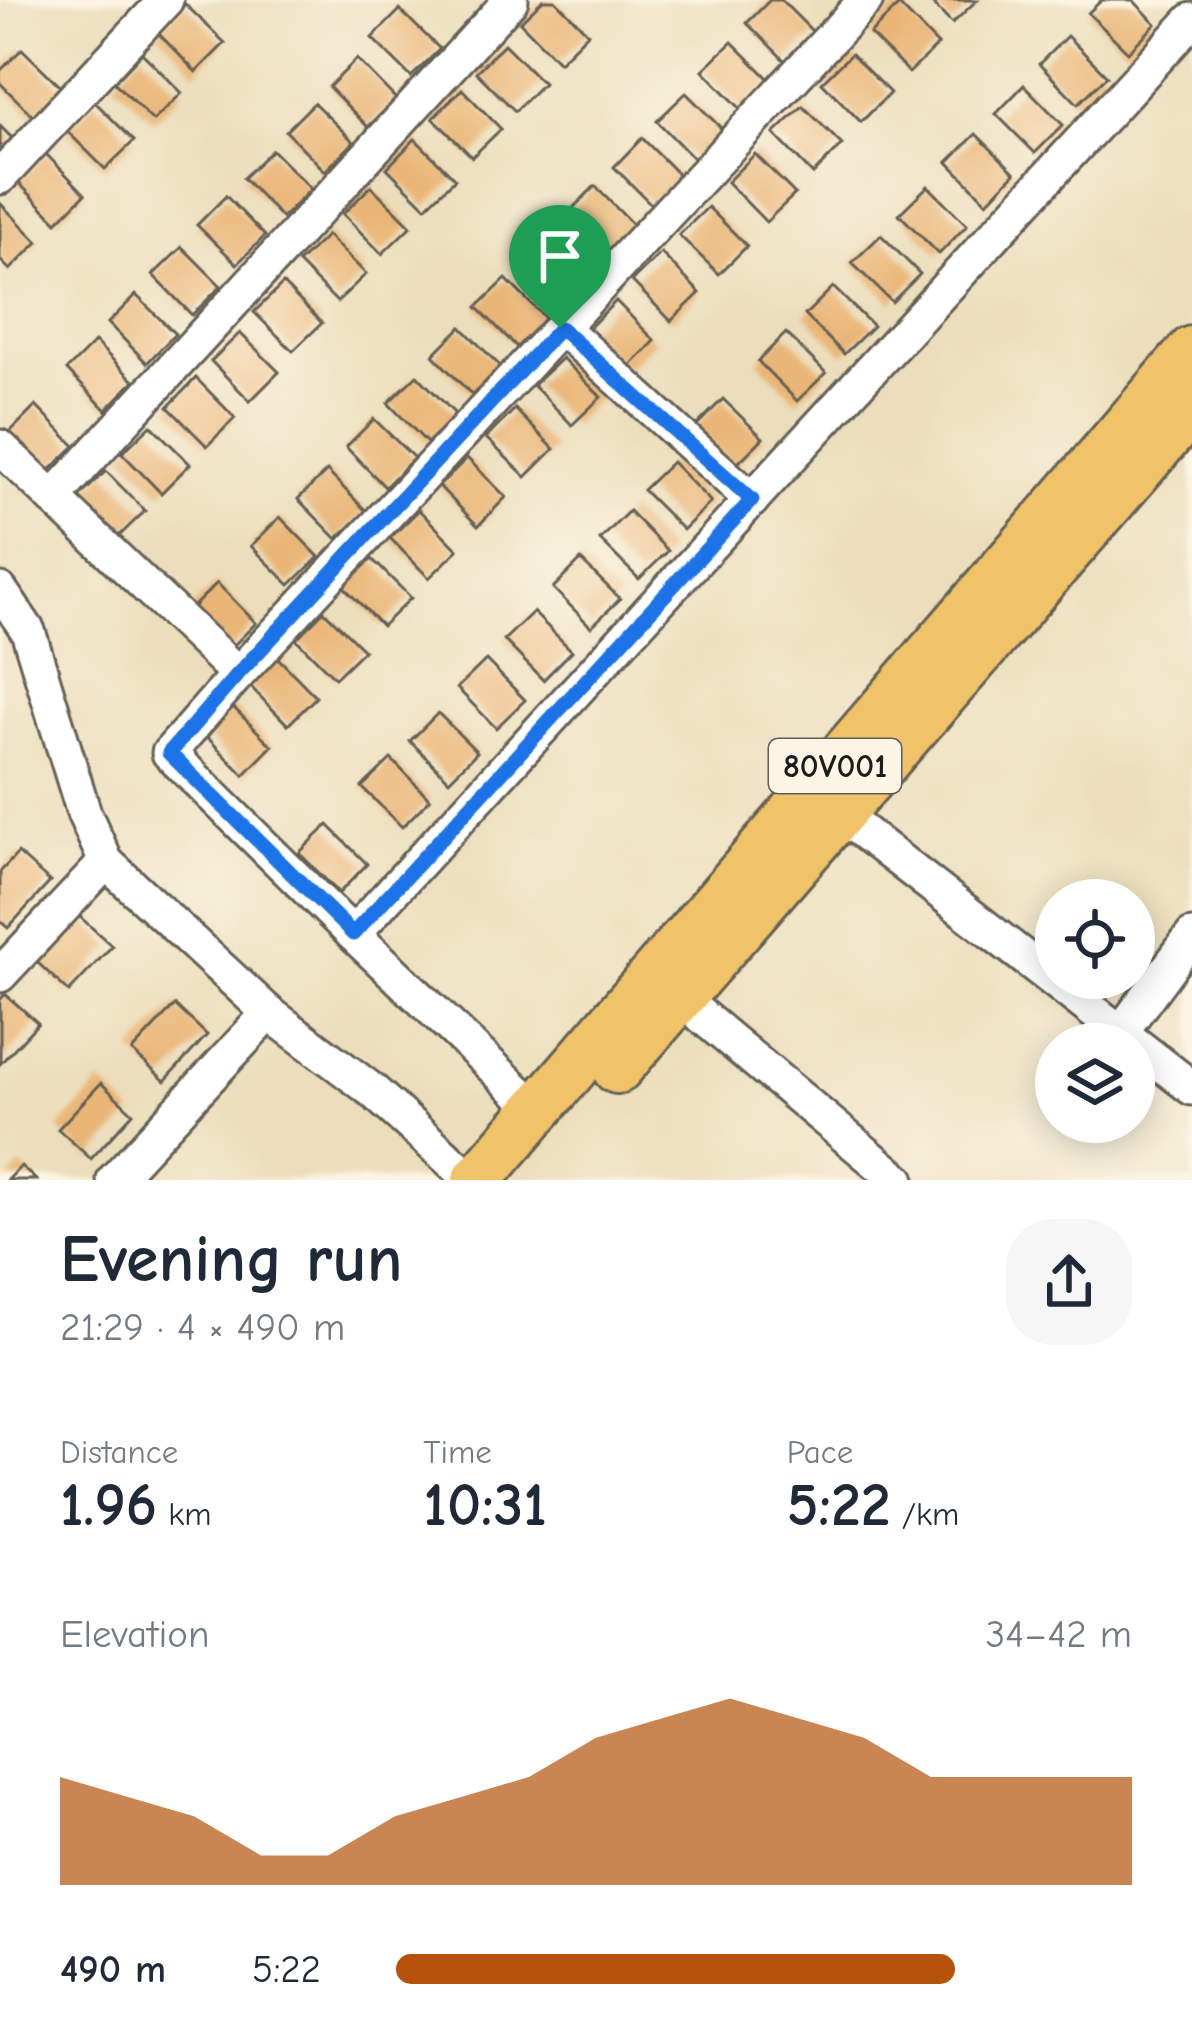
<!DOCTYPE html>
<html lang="en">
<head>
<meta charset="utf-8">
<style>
  :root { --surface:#fff; --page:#f6f6f7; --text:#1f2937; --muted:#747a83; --accent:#b45309 }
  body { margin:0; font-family:"Comic Neue",sans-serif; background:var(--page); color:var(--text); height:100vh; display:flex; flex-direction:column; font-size:45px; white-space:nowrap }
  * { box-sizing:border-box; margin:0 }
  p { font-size:39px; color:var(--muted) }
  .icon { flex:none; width:66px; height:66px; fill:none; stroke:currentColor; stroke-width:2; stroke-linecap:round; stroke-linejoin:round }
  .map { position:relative; height:1180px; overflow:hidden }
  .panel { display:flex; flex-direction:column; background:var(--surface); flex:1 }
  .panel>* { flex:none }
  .tools { position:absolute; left:1035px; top:879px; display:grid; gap:24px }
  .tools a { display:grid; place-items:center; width:120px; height:120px; border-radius:50%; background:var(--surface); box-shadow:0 6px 30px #0003; font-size:60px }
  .pin { position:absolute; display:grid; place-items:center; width:102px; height:102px; color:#fff; margin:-123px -51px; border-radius:50% 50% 50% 0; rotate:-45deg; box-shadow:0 0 12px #0007 }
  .pin .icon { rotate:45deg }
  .round { display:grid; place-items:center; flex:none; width:126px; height:126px; border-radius:48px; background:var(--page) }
  .summary { display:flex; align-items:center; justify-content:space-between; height:204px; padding:0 60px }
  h1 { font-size:66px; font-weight:700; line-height:90px }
  .stats { display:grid; grid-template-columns:repeat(3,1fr); gap:18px; height:204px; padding:12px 60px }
  .stats div { display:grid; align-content:center }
  .stats b { font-size:60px; font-weight:700 }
  .stats small { font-size:33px; font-weight:400 }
  .stats p { font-size:33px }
  .chart { height:336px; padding:24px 60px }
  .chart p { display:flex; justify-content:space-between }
  .chart svg { width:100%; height:216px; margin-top:12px; fill:var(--accent); opacity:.7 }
  ul { padding:0 60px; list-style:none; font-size:39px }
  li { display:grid; grid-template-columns:192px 144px 1fr; align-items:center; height:90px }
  li i { height:30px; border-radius:15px; background:var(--accent) }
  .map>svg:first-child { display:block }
</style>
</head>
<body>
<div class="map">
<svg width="1192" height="1180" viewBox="0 0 1192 1180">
  <rect width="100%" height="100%" fill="#fcf5e5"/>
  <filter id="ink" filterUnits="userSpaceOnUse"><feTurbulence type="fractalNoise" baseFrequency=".00833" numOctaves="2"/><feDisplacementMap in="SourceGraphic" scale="24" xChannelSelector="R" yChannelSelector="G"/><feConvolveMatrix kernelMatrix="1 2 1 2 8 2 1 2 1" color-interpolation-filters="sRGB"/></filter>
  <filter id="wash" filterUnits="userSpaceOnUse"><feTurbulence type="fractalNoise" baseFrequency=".004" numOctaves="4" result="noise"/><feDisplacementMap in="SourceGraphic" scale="48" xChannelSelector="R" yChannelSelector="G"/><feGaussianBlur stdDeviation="2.7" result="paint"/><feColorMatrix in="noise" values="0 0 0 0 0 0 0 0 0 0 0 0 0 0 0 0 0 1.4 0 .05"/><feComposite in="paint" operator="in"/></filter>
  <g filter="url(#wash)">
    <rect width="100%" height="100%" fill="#ecdebc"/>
    <g id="blocks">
      <g fill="#eab677">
        <path d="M543 0H555L588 33 559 62 520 22Z"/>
        <path d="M770 0H781L815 34 786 62 747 23Z"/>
        <path d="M929 0H977L952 24Z"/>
        <path d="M1102 0H1133L1156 24 1128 52 1088 13Z"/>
        <path d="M185 4 225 43 196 72 157 32Z"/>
        <path d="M899 5 938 45 909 73 870 34Z"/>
        <path d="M400 10 440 49 411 77 372 38Z"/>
        <path d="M1067 36 1107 76 1078 104 1039 64Z"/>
        <path d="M732 42 771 81 742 110 703 70Z"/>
        <path d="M504 44 543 83 515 111 476 72Z"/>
        <path d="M22 49 62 88 33 116 0 83V71Z"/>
        <path d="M142 53 182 93 153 121 114 82Z"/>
        <path d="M851 54 890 93 861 122 822 82Z"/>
        <path d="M357 59 396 99 368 127 329 87Z"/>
        <path d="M1024 85 1063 125 1035 153 996 114Z"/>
        <path d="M462 89 501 129 472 157 433 118Z"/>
        <path d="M686 93 725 132 696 161 657 121Z"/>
        <path d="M95 102 134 141 105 169 66 130Z"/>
        <path d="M314 103 354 142 325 171 286 131Z"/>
        <path d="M803 106 842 145 813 174 774 134Z"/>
        <path d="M0 126 14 140 0 154Z"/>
        <path d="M976 134 1015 173 987 202 948 162Z"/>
        <path d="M642 138 682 178 653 206 614 167Z"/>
        <path d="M415 139 455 179 426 207 387 168Z"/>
        <path d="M272 150 311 189 282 218 243 178Z"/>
        <path d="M46 154 85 194 57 222 18 182Z"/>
        <path d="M755 154 795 194 766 222 727 182Z"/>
        <path d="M371 186 411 226 382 254 343 214Z"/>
        <path d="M595 186 634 226 606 254 567 214Z"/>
        <path d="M928 186 967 225 939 254 899 214Z"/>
        <path d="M226 196 265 236 237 264 197 225Z"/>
        <path d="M0 203 38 242 10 270 0 260Z"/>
        <path d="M708 207 747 246 719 274 679 235Z"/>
        <path d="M549 231 588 271 560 299 521 259Z"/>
        <path d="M327 235 366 274 337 302 298 263Z"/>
        <path d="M881 235 920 274 892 302 852 263Z"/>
        <path d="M182 247 221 286 192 315 153 275Z"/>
        <path d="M661 253 700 293 671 321 632 281Z"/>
        <path d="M506 279 545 318 517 347 477 307Z"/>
        <path d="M283 284 322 323 293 351 254 312Z"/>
        <path d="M833 287 873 326 844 354 805 315Z"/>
        <path d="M136 295 175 334 147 363 108 323Z"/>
        <path d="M616 301 655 341 627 369 587 330Z"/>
        <path d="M461 327 501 367 472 395 433 355Z"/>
        <path d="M240 333 279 372 250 401 211 361Z"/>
        <path d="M786 333 826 373 797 401 758 361Z"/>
        <path d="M95 342 134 381 106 410 67 370Z"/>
        <path d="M562 358 601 397 572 425 533 385Z"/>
        <path d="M417 375 456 415 427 443 388 403Z"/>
        <path d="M196 378 235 418 207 446 168 407Z"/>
        <path d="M723 399 763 438 734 467 695 427Z"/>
        <path d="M36 406 75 446 46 474 7 435Z"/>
        <path d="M515 409 554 449 526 477 486 438Z"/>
        <path d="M374 419 414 458 385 487 346 447Z"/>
        <path d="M151 425 190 464 161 493 122 453Z"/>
        <path d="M467 458 506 497 478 526 439 486Z"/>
        <path d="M672 462 711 502 683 530 643 490Z"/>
        <path d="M106 471 145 511 116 539 77 499Z"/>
        <path d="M327 471 366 511 337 539 298 499Z"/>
        <path d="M419 510 458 550 429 578 390 538Z"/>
        <path d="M629 511 668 551 639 579 600 540Z"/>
        <path d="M280 517 319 557 290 585 251 546Z"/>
        <path d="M372 559 411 598 382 626 343 586Z"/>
        <path d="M581 560 620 599 591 627 553 588Z"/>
        <path d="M217 583 256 623 228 651 188 612Z"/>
        <path d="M324 611 364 650 335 678 296 639Z"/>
        <path d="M533 612 572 651 543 680 504 640Z"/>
        <path d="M277 657 316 697 288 725 249 685Z"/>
        <path d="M486 660 525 700 496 728 457 688Z"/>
        <path d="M233 707 272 746 244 775 205 735Z"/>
        <path d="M438 713 477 752 449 780 410 741Z"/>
        <path d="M391 759 430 799 402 827 362 787Z"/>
        <path d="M328 825 367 864 339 893 299 853Z"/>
        <path d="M18 853 50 882 8 928 0 921V872Z"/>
        <path d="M79 916 112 946 69 992 37 962Z"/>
        <path d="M5 994 38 1023 0 1064V1000Z"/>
        <path d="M175 1005 207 1035 165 1081 132 1051Z"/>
        <path d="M101 1083 133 1113 91 1159 58 1129Z"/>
        <path d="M21 1166 36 1180H8Z"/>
      </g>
    </g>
  </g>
  <g filter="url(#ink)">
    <use href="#blocks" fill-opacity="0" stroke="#656054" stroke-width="3"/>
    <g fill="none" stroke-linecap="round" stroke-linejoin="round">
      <defs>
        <g id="minor">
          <path d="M0 177 166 0"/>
          <path d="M561 327 752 500"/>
          <path d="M0 447 238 674 866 0"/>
          <path d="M53 498 511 0"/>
          <path d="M0 590 28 631 84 813 106 862 269 1013 373 1091 472 1180"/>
          <path d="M238 674 169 753 353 934"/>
          <path d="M840 814 1192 1088"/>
          <path d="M0 975 106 862"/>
          <path d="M680 998 898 1180"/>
          <path d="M1121 1032 1192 936"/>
          <path d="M538 1110 353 934 1192 20"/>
          <path d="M114 1180 269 1013"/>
        </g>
        <g id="highway">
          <path d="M617 1069 1192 408"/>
          <path d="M477 1180 1192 351"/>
        </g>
      </defs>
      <use href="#minor" stroke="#656054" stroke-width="39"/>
      <use href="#highway" stroke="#656054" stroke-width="54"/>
      <use href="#minor" stroke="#fff" stroke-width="33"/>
      <use href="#highway" stroke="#f1c369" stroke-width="48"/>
    </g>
  </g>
  <g fill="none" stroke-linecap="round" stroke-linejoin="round" filter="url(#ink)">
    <defs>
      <path id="route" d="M560 328 752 500 353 934 169 753 238 674Z"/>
    </defs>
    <use href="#route" stroke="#fff" stroke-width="24"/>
    <use href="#route" stroke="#1a73e8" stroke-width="15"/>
  </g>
  <g text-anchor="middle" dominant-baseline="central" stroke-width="9" stroke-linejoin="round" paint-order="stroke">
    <rect fill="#fcf5e5" stroke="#5f5d58" stroke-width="3" x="769" y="739" width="132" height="54" rx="9"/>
    <g font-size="33" font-weight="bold" fill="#1c1c1c">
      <text x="835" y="766">80V001</text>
    </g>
  </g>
</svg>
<div class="tools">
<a><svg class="icon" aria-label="locate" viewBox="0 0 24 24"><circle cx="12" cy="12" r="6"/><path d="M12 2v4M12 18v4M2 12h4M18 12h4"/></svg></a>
<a><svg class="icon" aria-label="layers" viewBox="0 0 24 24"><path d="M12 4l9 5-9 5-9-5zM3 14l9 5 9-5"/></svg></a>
</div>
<div class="pin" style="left:560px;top:328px;background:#1e9e55"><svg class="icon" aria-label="arrive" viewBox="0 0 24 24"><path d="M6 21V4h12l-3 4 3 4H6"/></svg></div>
</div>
<section class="panel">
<div class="summary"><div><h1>Evening run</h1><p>21:29 · 4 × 490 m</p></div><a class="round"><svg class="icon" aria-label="share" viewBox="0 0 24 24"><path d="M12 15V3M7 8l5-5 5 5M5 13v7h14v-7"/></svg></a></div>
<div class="stats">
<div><p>Distance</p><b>1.96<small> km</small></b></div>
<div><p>Time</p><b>10:31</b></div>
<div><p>Pace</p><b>5:22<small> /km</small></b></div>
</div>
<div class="chart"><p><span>Elevation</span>34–42 m</p>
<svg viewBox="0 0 160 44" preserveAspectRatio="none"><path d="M0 44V22L10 26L20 30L30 38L40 38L50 30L60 26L70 22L80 14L90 10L100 6L110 10L120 14L130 22L140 22L150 22L160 22V44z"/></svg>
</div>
<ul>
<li><b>490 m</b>5:22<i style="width:76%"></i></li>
</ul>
</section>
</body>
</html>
